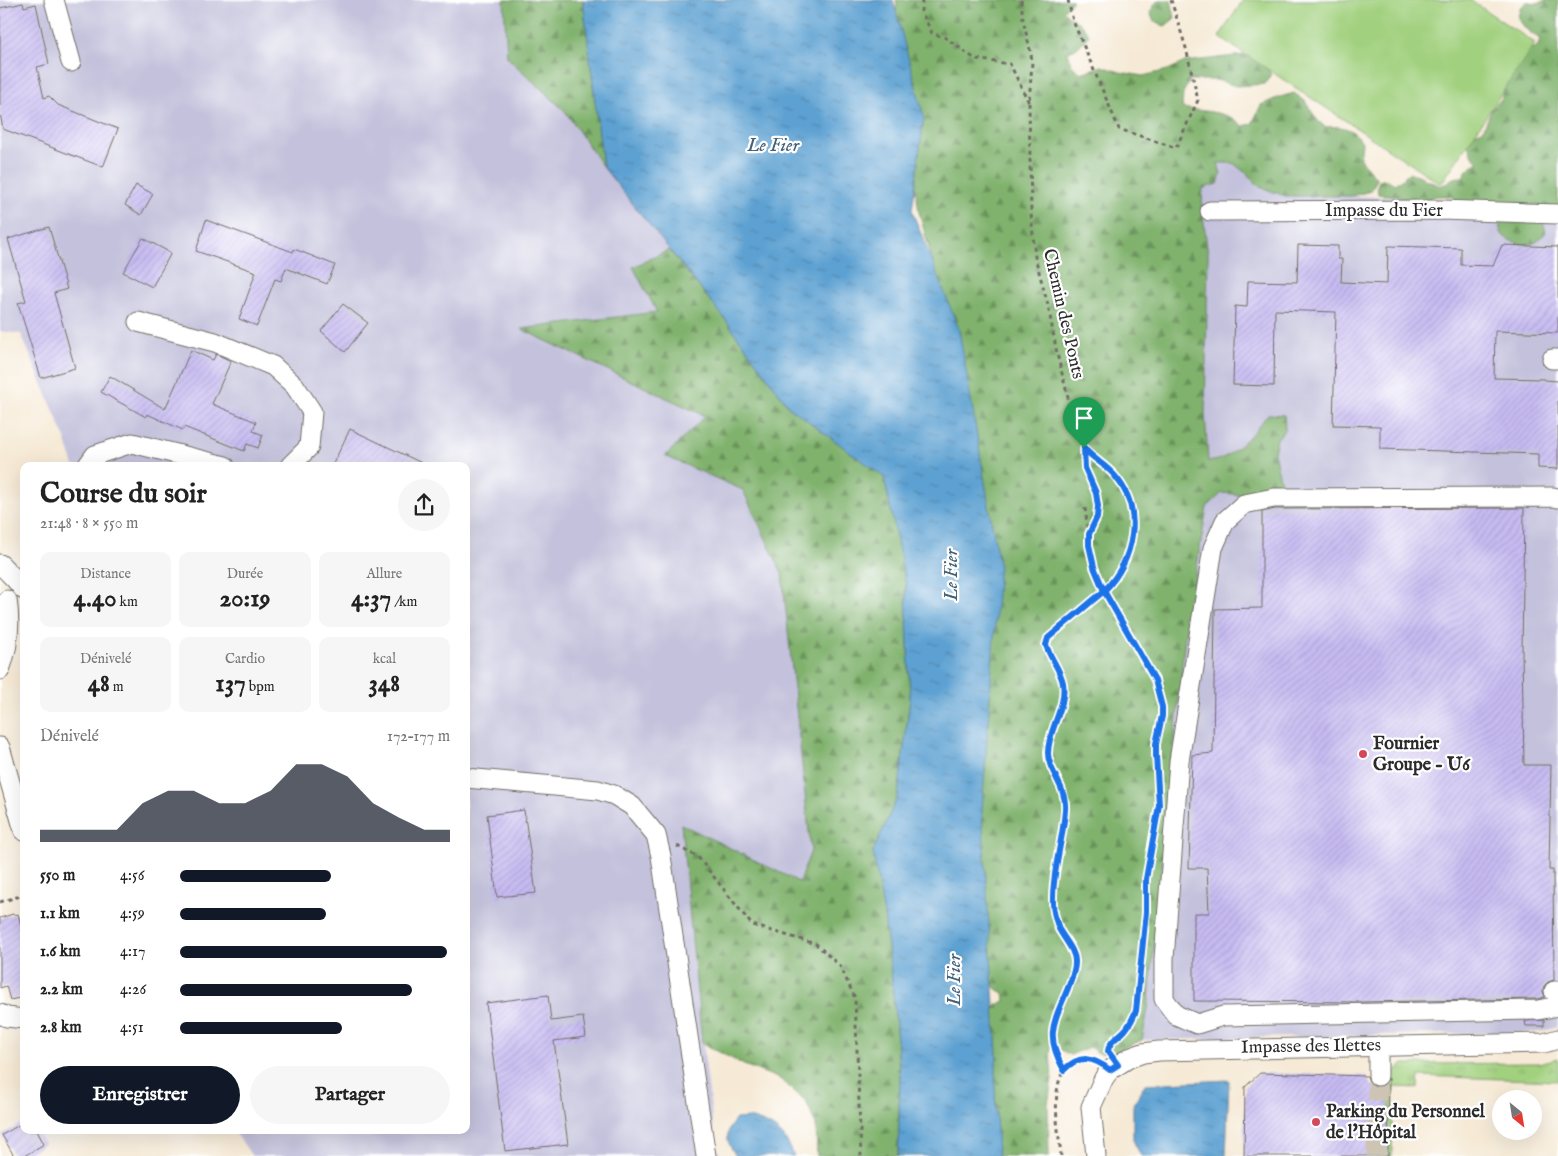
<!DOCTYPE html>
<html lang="fr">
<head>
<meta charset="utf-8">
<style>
  :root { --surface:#fff; --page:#f6f6f6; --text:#222; --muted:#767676; --accent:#111827 }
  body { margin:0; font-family:"IM FELL English",serif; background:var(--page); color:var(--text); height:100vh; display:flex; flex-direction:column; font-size:19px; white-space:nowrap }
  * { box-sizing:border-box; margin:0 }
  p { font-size:16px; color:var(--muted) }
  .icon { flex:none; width:28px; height:28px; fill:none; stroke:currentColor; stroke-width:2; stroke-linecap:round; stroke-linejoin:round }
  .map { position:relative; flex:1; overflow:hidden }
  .drawer { position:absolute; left:20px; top:462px; width:450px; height:672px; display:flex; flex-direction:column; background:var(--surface); border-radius:10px; box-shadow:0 5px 20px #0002 }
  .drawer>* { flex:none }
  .needle { width:32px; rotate:150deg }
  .tools { position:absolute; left:1492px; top:1090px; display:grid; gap:10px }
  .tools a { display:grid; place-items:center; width:50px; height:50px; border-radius:50%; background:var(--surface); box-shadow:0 5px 20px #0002; font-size:25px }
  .pin { position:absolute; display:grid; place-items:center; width:42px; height:42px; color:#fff; margin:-51px -21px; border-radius:50% 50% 50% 0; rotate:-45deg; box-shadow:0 0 5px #0007 }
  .pin .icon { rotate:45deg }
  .round { display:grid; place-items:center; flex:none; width:52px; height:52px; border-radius:26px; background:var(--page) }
  .headline { display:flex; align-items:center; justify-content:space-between; height:85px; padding:0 20px }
  h1 { font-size:28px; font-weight:700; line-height:38px }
  .figures { display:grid; grid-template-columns:repeat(3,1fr); gap:8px; height:85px; padding:5px 20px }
  .figures div { display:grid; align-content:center; border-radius:10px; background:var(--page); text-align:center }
  .figures b { font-size:25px; font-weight:700 }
  .figures small { font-size:14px; font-weight:400 }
  .figures p { font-size:14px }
  .chart { height:140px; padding:10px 20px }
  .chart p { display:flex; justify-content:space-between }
  .chart svg { width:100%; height:90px; margin-top:5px; fill:var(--accent); opacity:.7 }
  .cta { display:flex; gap:10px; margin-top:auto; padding:10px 20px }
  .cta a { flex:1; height:58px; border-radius:30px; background:var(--accent); color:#fff; font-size:20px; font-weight:700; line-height:58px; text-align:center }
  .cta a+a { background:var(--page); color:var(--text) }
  ul { padding:0 20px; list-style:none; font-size:16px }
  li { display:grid; grid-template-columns:80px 60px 1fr; align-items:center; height:38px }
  li i { height:12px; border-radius:6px; background:var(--accent) }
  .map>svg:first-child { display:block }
</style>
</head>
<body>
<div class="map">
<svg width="1558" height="1156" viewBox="0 0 1558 1156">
  <defs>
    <pattern id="grass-tufts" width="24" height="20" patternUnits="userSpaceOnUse" patternTransform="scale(1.25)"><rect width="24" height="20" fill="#a1d07e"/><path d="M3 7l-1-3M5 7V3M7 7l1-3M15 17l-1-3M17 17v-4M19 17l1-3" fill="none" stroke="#8bb36d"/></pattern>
    <pattern id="forest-firs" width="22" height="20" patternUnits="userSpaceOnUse" patternTransform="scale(1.25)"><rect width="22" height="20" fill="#80b26d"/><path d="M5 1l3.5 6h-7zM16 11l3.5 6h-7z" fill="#69915a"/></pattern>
    <pattern id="water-ripples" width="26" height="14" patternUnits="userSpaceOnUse" patternTransform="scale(1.25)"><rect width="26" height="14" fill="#5da1d2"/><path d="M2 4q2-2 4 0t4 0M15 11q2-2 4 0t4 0" fill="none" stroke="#4d83ab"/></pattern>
    <pattern id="building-hatch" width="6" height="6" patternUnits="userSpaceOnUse" patternTransform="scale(1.25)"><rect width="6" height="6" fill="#c7bbf2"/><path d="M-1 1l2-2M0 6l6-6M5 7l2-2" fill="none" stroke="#aba1d0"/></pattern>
  </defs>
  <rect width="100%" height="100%" fill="#fff"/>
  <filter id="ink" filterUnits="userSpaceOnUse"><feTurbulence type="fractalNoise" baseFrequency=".02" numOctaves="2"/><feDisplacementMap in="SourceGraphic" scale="10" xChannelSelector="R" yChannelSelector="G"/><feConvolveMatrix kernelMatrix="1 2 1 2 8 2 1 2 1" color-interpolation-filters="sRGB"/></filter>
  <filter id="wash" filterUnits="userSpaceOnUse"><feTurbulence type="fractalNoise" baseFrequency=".0096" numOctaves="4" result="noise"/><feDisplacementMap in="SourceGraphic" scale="20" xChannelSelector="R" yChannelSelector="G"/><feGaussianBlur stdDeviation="1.12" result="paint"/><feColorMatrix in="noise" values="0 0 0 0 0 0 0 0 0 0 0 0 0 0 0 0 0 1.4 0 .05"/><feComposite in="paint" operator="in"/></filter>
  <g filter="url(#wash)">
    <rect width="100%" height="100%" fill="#f6ead6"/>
    <g fill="#c3c1db">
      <path d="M0 0H504L507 57 565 111 603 167 669 250 633 267 657 312 522 329 705 416 665 456 743 490 782 573 811 851 799 882 681 825 704 1053 715 1142 720 1156H252L234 1131H466V466H74L64 435 21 334 0 331Z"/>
      <path d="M1218 163H1233L1246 173 1260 187 1285 196H1351L1558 202V1027L1540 1032 1142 1040 1148 1009 1185 636 1207 507 1222 493 1244 495 1281 482 1274 452 1277 439 1285 429 1268 414 1255 431 1238 448 1215 462H1208L1205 413 1208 255 1202 207 1203 188Z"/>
    </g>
    <path fill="url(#grass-tufts)" stroke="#667e54" d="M1558 1058V1081L1419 1076 1418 1088 1393 1087 1392 1156H1387L1389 1076 1403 1064 1539 1063Z"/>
    <g fill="url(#forest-firs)" stroke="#566e4c">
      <path d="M504 0H583L603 167 565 111 507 57Z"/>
      <path d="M896 0H1073L1063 11C1074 21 1082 22 1089 35L1079 46 1068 52 1072 66 1081 73 1102 66 1120 72 1143 76 1168 70 1185 62 1243 55 1260 60 1271 74 1265 84 1236 86 1217 80H1190L1183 93 1182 108C1203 112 1227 110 1243 126L1252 124 1261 105 1277 98 1294 93 1305 101 1318 121 1325 127C1343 126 1352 127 1362 142L1360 159 1377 179 1371 191 1351 196H1285L1260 187 1246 173 1233 163H1218L1221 174 1218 184 1203 188 1202 207 1208 255 1205 413 1208 461C1228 464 1257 429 1268 414L1284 415 1285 429 1277 439 1274 452 1281 483 1277 493 1244 495 1222 493 1207 507 1185 636 1148 1009 1142 1040 1112 1053H1099L1089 1047 1070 1055 1052 1045 1050 1052 1052 1079 1048 1104 1049 1156H996L988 1018 996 1005 1005 1001 1004 993 995 988 989 976 936 274 919 212 892 29 897 5Z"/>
      <path d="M1158 0H1171L1175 18 1165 26 1154 22 1150 12Z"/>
      <path d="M1546 0H1558V206L1541 216 1546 232C1542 236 1540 241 1534 243 1525 246 1505 242 1501 232 1499 228 1500 223 1500 219L1460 204 1450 196H1436L1416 202 1394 196 1378 194 1377 186 1379 181C1385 178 1389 180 1394 184L1400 181 1407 174C1416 173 1421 175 1427 181H1431L1440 186C1451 183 1448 177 1463 177 1466 169 1471 166 1478 163 1468 148 1459 137 1483 130L1492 109 1502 98 1504 76 1523 53 1538 46 1540 38C1529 34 1524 27 1518 18L1520 8 1527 2 1539 3Z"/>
      <path d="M669 250 725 319 789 407 884 476 906 584 910 699 898 796 873 852 884 915 892 980 900 1077 898 1156H817L816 1125 806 1101 780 1079 744 1065 702 1043 681 824 799 882 811 851 782 573 743 490 665 456 705 416 521 329 657 312 633 267Z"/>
    </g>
    <path fill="#a1d07e" stroke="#667e54" d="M1243 0H1470L1535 43 1441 184 1219 37Z"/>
    <g fill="url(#water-ripples)" stroke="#44667e">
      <path d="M583 0H893L924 117 912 211 959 329 999 565 982 812 997 1053 995 1087 998 1156H898L900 1077 892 980 884 915 873 852 898 796 910 699 906 584 884 477 789 407 725 319 603 167Z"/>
      <path d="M1229 1080 1226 1156H1141L1133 1140V1105L1145 1084Z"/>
      <path d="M749 1118C773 1125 784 1131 794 1156H736C726 1141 724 1133 736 1119Z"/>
    </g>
    <g id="blocks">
      <g fill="url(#building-hatch)">
        <path d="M23 3 24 7 36 4 49 64 37 67 44 98 49 96 58 105 118 129 103 167 3 129 0 114V8Z"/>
        <path d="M136 185 153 194 141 215 125 205Z"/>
        <path d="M206 220 293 252 294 249 335 265 327 284 286 268 281 281 275 279 257 326 239 319 256 272 196 251Z"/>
        <path d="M49 227 67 289 54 293 75 368 41 378 18 303 26 301 8 239Z"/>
        <path d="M143 238 171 253 152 287 123 272Z"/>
        <path d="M1298 245 1338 246V259H1342L1341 282 1387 284 1388 246 1461 248V265L1493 266 1502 245 1558 247V333L1495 331 1494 378 1544 379V380L1558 381V469L1538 468V454L1380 449V426L1333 425 1336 312 1275 310 1274 386 1233 385 1235 306 1247 307 1248 281 1297 282Z"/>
        <path d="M343 304 368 323 345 352 321 331Z"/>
        <path d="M191 350 213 360 216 354 231 361 212 404 256 422 253 431 263 435 258 448 247 444 244 451 184 427 183 430 147 414 146 417 101 392 110 376 165 409Z"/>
        <path d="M350 429 428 466H332Z"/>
        <path d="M1524 508 1522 653 1524 765H1551L1549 870H1553L1554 980 1548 982 1544 986 1543 991 1545 997 1537 999 1362 1002 1194 1001V913H1209L1207 868H1189L1192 755 1213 753 1215 609 1262 608V512L1275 509Z"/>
        <path d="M524 810 536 893 497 897 487 815Z"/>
        <path d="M13 914 14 915 18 914 24 937V997L10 1000 6 986 0 988V918Z"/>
        <path d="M548 995 551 1021 583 1017 586 1037 554 1041 568 1144 505 1151 486 1003Z"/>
        <path d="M1544 1020V1026H1526L1525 1021Z"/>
        <path d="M1260 1073 1367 1076 1369 1082 1372 1085 1378 1087 1384 1085 1389 1078 1388 1156H1244L1245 1087Z"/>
        <path d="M24 1122V1131H37L44 1144 24 1156H14L2 1135Z"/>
      </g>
    </g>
  </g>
  <g filter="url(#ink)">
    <use href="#blocks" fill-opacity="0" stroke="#726e67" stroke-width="1"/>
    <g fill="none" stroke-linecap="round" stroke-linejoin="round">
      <path stroke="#cdc4b4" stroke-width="19" stroke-dasharray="19 9" stroke-linecap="butt" d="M1376 1156 1378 1076"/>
      <defs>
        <g id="minor">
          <path d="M54 0 71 62"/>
          <path d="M1210 211 1441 210 1558 214"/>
          <path d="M138 322 215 342 273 366 295 386 312 412 309 447 290 466"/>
          <path d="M1552 359H1558"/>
          <path d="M87 466 95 455 132 443 225 466"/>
          <path d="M1558 498 1553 497 1274 498 1244 504 1225 521 1213 548 1179 761 1164 959V999L1176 1015 1197 1024 1223 1016 1538 1010 1558 1006"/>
          <path d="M0 564 14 578 24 590"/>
          <path d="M0 670C9 646 11 625 7 600"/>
          <path d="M0 747 24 831"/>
          <path d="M466 778 598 790 614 795 632 806 656 835 661 856 706 1156"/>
          <path d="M1554 991H1558"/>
          <path d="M0 1014 7 1017 24 1019"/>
          <path d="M1378 1076V1046"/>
          <path d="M1096 1156 1091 1107 1104 1078 1110 1070 1129 1058 1143 1053 1159 1051 1544 1043 1558 1039"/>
        </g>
      </defs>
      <use href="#minor" stroke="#726e67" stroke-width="21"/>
      <g stroke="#726e67" stroke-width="3" stroke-dasharray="4 4" stroke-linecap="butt">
        <path d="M922 0 921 11 932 33 946 38 975 59 1010 64 1029 103"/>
        <path d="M1021 0 1023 20 1031 54 1032 62 1029 103 1031 213 1035 257 1048 305 1057 354 1077 432 1084 448 1090 456 1114 474 1123 486 1129 497 1133 513V525L1127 556 1114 580 1104 591 1048 639 1046 645C1049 658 1060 669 1063 683 1068 707 1048 729 1048 753 1048 772 1066 786 1065 810 1064 842 1052 871 1053 903 1053 912 1056 921 1059 929 1064 940 1076 951 1075 963 1075 972 1071 980 1068 988 1054 1022 1044 1035 1064 1070"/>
        <path d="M1068 0 1073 21 1119 129 1176 148 1198 100 1186 48 1171 0"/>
        <path d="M1084 448 1085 468 1096 493 1098 506 1097 517 1089 534"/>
        <path d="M1085 508C1089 532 1088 556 1098 579 1115 619 1147 652 1159 694 1161 701 1163 709 1163 716 1162 726 1157 736 1156 746 1155 759 1157 772 1158 784"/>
        <path d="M677 846 698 857 752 925 816 944 840 966 855 998 861 1156"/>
        <path d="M0 902 24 895"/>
        <path d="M1108 1050C1110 1041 1119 1037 1125 1030 1130 1025 1133 1018 1136 1011L1146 912V879L1154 837"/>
        <path d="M1061 1156C1059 1131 1047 1078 1072 1063 1079 1059 1088 1058 1095 1060"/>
      </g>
      <use href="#minor" stroke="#fff" stroke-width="19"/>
    </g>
  </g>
  <g fill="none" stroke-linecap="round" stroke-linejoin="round" filter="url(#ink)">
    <defs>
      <path id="route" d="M1084 448 1085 468 1096 493 1098 506 1097 517 1089 534V545L1094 567 1104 591 1048 638 1046 645C1050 658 1060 669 1063 683 1067 707 1048 729 1048 753 1048 772 1067 786 1065 810 1063 842 1052 871 1053 903 1053 912 1056 921 1059 929 1064 939 1076 951 1075 963 1075 971 1071 980 1068 988 1054 1022 1044 1035 1064 1070 1080 1054 1093 1057 1110 1070L1118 1065 1108 1051C1109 1041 1119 1037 1126 1029 1130 1024 1133 1018 1136 1011L1146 912V879L1159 805 1156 755V744L1162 716V707L1155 680 1104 591C1134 560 1145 511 1115 476 1106 465 1093 459 1084 448"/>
    </defs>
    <use href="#route" stroke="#fff" stroke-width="10"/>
    <use href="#route" stroke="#1a73e8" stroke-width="6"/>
  </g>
  <g fill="#d1495b" stroke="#fff" stroke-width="2">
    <circle cx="1363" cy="754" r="5"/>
    <circle cx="1316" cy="1122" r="5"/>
  </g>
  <g text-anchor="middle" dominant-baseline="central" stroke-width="4.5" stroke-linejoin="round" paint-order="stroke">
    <g font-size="18" fill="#2b2b2b" stroke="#fff">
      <text x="1384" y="211">Impasse du Fier</text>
      <text transform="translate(1063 314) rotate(77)">Chemin des Ponts</text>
      <text transform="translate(1311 1047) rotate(-1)">Impasse des Ilettes</text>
    </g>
    <g font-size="18" font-weight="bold" fill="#2b2b2b" stroke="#fff" text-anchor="start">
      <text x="1373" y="744">Fournier<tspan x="1373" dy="21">Groupe - U6</tspan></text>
      <text x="1326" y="1112">Parking du Personnel<tspan x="1326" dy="21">de l'Hôpital</tspan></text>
    </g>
    <g font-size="19" font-style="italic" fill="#426076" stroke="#fff">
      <text x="773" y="146">Le Fier</text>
      <text transform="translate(952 575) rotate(-90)">Le Fier</text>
      <text transform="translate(955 980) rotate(-90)">Le Fier</text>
    </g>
  </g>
</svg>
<div class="tools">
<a><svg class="needle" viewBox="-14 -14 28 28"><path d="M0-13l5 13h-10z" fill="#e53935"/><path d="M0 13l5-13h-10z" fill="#767676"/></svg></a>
</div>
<div class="pin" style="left:1084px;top:448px;background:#1e9e55"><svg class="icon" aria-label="arrive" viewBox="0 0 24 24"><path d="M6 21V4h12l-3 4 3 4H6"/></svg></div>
<section class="drawer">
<div class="headline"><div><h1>Course du soir</h1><p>21:48 · 8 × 550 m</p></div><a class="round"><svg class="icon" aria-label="share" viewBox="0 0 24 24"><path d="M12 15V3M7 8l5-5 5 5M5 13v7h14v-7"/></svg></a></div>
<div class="figures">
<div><p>Distance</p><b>4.40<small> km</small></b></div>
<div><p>Durée</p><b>20:19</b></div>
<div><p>Allure</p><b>4:37<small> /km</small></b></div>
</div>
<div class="figures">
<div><p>Dénivelé</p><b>48<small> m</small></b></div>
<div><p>Cardio</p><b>137<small> bpm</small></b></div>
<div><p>kcal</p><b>348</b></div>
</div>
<div class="chart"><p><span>Dénivelé</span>172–177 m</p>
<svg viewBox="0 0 160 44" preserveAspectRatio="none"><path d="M0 44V38L10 38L20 38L30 38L40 25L50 19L60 19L70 25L80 25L90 19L100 6L110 6L120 12L130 25L140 32L150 38L160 38V44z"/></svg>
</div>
<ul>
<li><b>550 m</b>4:56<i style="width:56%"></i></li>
<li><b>1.1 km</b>4:59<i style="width:54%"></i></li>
<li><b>1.6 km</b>4:17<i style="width:99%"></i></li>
<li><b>2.2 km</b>4:26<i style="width:86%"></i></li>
<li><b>2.8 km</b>4:51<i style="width:60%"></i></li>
</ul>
<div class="cta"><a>Enregistrer</a><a>Partager</a></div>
</section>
</div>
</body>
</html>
